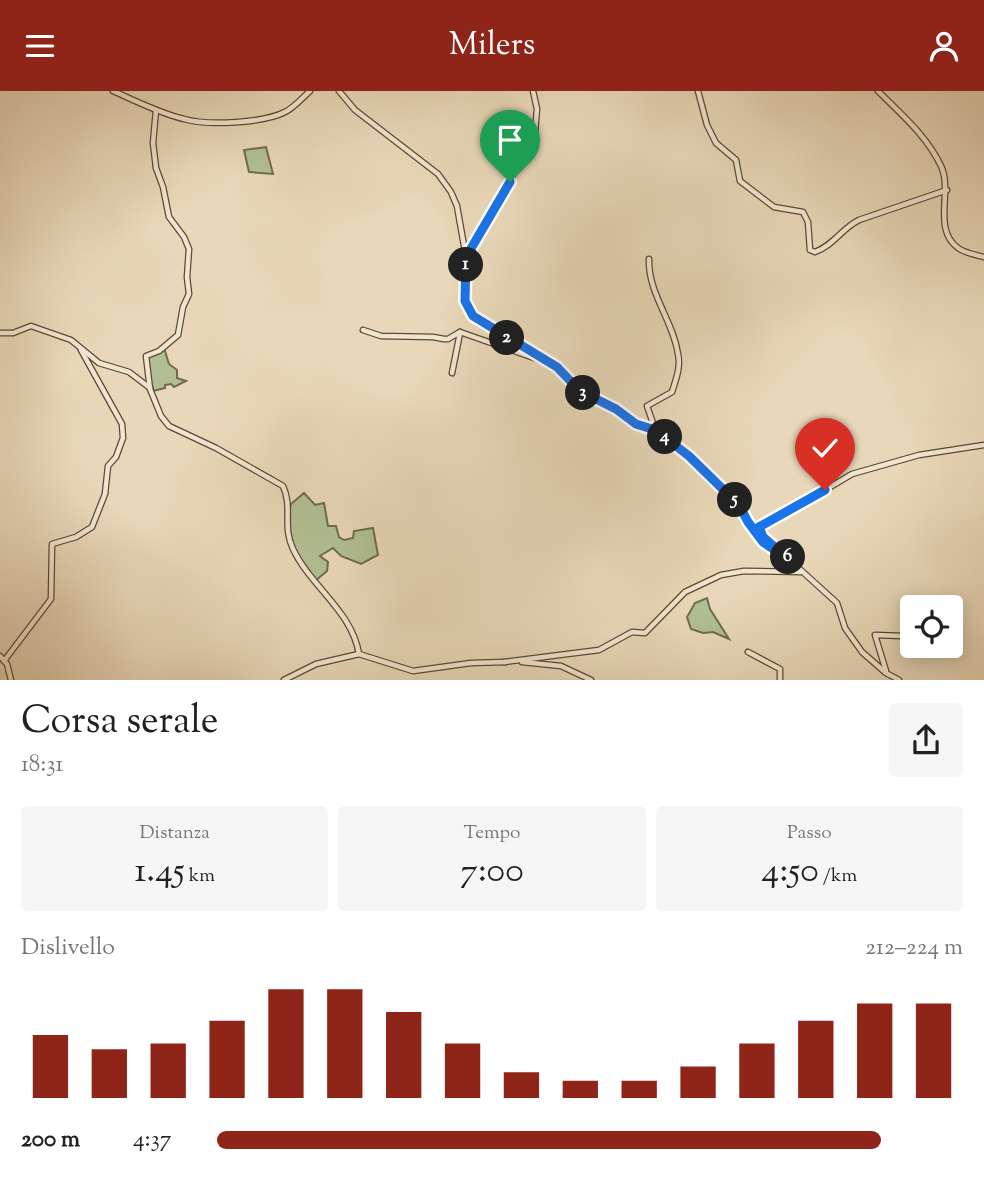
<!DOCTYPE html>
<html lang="it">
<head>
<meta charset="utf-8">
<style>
  :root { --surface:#fff; --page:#f6f6f6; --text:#202124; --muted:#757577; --accent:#8f2418 }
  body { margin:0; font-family:"Sorts Mill Goudy",serif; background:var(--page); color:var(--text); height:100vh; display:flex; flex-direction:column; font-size:26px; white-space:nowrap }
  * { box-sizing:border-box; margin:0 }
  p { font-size:23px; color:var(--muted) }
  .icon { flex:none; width:38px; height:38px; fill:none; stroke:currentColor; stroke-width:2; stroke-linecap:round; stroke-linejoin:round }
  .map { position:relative; height:589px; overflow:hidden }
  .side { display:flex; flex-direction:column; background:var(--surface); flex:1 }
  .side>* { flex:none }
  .buttons { position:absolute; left:900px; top:504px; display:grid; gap:14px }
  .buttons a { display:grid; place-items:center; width:63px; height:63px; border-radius:7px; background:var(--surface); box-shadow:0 4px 18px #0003; font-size:35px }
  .pin { position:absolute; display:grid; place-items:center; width:60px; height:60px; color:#fff; margin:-72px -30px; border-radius:50% 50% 50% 0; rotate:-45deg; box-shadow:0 0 7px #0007 }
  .pin .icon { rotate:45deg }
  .km { position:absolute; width:35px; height:35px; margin:-18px; border-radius:50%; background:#222; color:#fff; font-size:19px; line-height:35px; text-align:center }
  .round { display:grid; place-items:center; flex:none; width:74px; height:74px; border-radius:7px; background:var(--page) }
  .head { display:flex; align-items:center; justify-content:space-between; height:119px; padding:0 21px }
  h1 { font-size:38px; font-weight:600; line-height:52px }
  .figures { display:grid; grid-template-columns:repeat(3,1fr); gap:10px; height:119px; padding:7px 21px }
  .figures div { display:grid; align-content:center; border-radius:7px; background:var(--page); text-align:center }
  .figures b { font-size:35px; font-weight:600 }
  .figures small { font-size:19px; font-weight:400 }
  .figures p { font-size:19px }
  .chart { height:196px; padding:14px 21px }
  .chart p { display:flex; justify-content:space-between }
  .chart svg { width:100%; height:126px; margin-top:7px; stroke:var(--accent); stroke-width:6 }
  ul { padding:0 21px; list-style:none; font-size:23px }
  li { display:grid; grid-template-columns:112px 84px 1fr; align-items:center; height:52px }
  li i { height:18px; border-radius:9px; background:var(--accent) }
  header { display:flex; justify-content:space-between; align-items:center; height:91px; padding:0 21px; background:var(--accent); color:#fff; font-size:32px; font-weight:600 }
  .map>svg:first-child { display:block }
</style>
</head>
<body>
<header><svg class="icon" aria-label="menu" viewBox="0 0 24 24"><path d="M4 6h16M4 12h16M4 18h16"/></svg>Milers<svg class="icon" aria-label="person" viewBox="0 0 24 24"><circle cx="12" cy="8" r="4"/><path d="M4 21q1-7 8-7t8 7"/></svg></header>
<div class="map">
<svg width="984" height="589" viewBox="0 0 984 589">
  <rect width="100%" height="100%" fill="#e8d7b8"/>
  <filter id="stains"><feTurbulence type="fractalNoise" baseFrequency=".00286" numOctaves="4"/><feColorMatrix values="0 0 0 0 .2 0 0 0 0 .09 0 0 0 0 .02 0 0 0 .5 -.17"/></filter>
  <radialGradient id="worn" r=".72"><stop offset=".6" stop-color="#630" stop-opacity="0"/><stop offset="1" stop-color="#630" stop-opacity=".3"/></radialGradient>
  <g fill="#b0bf93" stroke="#706c4a" stroke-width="2">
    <path d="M266 56 273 83 249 81 244 59Z"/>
    <path d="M164 257 169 273 177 279V287L186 290 174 296 171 293 165 294V297L153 300 148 281V264Z"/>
    <path d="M304 402 315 414 324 412 328 435H336L339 446 344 449 353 447 354 440 373 437 378 464 361 473 341 465 333 457 320 465 328 471 327 480 315 490 296 469 289 449 288 424 291 413Z"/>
    <path d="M707 507 710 518 729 548 713 541 703 542 691 538 687 526 695 512Z"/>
  </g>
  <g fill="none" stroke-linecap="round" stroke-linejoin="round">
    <defs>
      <g id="minor">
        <path d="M113 0C136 10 159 22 184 28 208 35 263 32 285 21 295 16 302 7 310 0"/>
        <path d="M339 0 355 19 438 83 451 101 457 115 466 166 465 210 473 225 557 276 580 300 616 318 636 333 655 339 689 365 739 414 748 431 763 451 793 472 837 512 845 537 862 561 886 582 899 589"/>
        <path d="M698 0 707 34 716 52 736 69 740 90 774 116 803 121 808 131 810 159 815 161C834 154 841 138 859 129L947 99"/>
        <path d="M878 0C901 23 927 45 941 75 953 100 932 138 958 157 965 162 976 164 984 166"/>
        <path d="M156 19 153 52 156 77 163 96 169 126 184 146 189 158 187 186 189 203 183 216 178 244 159 260 146 265 150 298 161 325 169 335 216 357 283 395C293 417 282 435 293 458 311 496 352 520 359 563"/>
        <path d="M467 165 510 91 529 45 535 41 537 18 533 0"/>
        <path d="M649 168C648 203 673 229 678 263 681 276 676 288 672 301L647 315 655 338"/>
        <path d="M363 239 381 245 433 246 444 248H448L460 241"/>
        <path d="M460 241 537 268"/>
        <path d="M0 242H13L31 235 71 249 99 272 129 281 150 297"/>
        <path d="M452 282 460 242"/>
        <path d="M790 469 763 446 759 438 760 434 788 421 852 383 919 364 984 354"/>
        <path d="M933 516 939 509"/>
        <path d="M748 561 780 578V589"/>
        <path d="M359 563 413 580 471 572 506 571"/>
        <path d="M0 565 7 573 11 589"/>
        <path d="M4 570 51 508 52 453 76 446 92 436 105 403 108 375 116 366 123 347 122 333 81 259"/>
        <path d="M504 571 599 559 632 541 645 542 685 501 721 484 744 480 801 481"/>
        <path d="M522 571 561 575 591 589"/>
        <path d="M886 580 875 544 903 545 912 541"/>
        <path d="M284 589 316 573 359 563"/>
      </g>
    </defs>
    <use href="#minor" stroke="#5d492e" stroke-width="7"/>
    <use href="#minor" stroke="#f0e5d1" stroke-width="4.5"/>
  </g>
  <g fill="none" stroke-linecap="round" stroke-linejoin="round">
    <defs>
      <path id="route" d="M510 91 466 166 465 210 473 225 557 276 580 300 616 318 636 333 655 339 689 365 739 414 748 431 763 451 793 472 763 446 759 436 825 399"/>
    </defs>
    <use href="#route" stroke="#fff" stroke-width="14"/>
    <use href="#route" stroke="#1a73e8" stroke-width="9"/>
  </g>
  <rect width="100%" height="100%" filter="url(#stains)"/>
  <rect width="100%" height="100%" fill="url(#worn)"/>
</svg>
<div class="buttons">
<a><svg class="icon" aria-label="locate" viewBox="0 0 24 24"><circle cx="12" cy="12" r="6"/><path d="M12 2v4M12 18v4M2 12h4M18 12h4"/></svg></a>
</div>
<div class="pin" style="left:510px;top:91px;background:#1e9e55"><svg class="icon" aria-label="arrive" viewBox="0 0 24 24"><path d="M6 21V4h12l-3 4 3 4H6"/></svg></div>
<div class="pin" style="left:825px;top:399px;background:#d93025"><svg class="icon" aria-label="check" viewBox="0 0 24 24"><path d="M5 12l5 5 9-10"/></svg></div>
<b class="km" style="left:466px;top:174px">1</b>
<b class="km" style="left:507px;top:247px">2</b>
<b class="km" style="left:583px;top:302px">3</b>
<b class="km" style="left:665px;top:346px">4</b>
<b class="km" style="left:735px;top:409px">5</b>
<b class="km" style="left:788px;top:466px">6</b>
</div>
<section class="side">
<div class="head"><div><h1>Corsa serale</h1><p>18:31</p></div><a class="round"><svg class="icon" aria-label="share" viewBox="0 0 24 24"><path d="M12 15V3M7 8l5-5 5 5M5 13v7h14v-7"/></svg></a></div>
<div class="figures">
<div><p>Distanza</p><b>1.45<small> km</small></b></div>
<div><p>Tempo</p><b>7:00</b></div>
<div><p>Passo</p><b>4:50<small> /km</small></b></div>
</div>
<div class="chart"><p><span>Dislivello</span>212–224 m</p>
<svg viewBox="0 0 160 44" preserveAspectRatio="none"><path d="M5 44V22M15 44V27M25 44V25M35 44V17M45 44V6M55 44V6M65 44V14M75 44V25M85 44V35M95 44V38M105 44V38M115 44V33M125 44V25M135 44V17M145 44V11M155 44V11"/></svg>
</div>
<ul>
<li><b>200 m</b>4:37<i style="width:89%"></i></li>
</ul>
</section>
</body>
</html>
